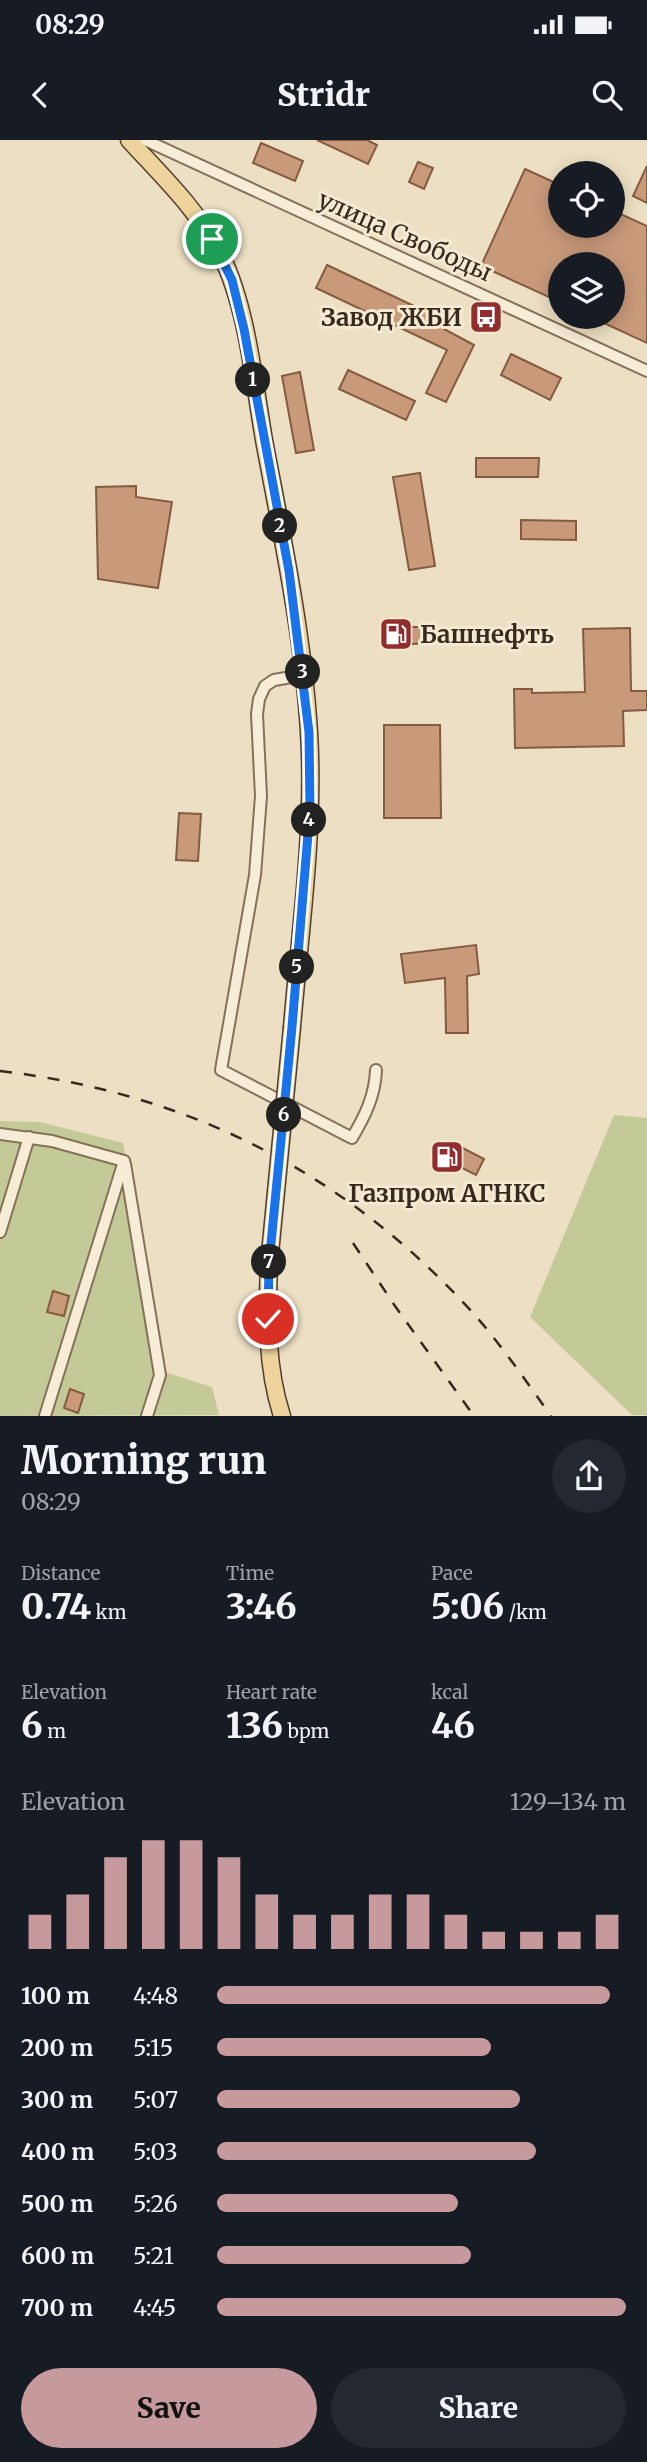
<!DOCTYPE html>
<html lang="en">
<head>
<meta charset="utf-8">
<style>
  :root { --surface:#171b24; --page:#242831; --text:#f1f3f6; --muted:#9ea1a6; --accent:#c69a9c }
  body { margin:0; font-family:Merriweather,serif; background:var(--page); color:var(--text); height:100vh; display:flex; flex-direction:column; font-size:26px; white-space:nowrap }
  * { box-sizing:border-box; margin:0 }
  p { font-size:23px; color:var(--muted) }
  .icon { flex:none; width:38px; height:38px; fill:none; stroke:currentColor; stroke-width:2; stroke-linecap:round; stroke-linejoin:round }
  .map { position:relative; height:1276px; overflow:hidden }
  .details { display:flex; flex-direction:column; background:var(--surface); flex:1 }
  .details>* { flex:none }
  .buttons { position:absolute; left:548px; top:21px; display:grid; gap:14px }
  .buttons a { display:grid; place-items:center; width:77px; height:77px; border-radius:50%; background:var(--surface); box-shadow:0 4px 18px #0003; font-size:35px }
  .pin { position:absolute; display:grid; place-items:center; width:60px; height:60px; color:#fff; margin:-30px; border:4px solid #fff; border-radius:50%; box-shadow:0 2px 7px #0007 }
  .km { position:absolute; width:35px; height:35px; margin:-18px; border-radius:50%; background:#222; color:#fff; font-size:19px; line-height:35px; text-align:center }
  .round { display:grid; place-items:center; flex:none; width:74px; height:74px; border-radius:37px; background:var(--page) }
  .summary { display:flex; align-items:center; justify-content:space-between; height:119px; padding:0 21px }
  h1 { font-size:38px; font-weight:800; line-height:52px }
  .figures { display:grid; grid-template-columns:repeat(3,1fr); gap:10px; height:119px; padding:7px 21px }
  .figures div { display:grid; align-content:center }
  .figures b { font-size:35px; font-weight:800 }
  .figures small { font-size:19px; font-weight:400 }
  .figures p { font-size:19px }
  .chart { height:196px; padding:14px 21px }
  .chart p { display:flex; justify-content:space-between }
  .chart svg { width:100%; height:126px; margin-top:7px; stroke:var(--accent); stroke-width:6 }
  .button { display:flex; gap:14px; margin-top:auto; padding:14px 21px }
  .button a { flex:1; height:80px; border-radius:42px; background:var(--accent); color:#111; font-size:28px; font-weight:800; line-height:80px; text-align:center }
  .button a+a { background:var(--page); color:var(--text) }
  ul { padding:0 21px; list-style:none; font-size:23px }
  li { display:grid; grid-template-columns:112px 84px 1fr; align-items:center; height:52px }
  li i { height:18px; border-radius:9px; background:var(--accent) }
  .status { display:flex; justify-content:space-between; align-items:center; height:49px; padding:0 35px; background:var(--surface); direction:ltr }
  .status svg { height:19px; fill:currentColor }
  header { display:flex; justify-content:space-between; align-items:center; height:91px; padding:0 21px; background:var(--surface); font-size:32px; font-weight:800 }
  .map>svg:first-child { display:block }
</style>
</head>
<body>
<div class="status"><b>08:29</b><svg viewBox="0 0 49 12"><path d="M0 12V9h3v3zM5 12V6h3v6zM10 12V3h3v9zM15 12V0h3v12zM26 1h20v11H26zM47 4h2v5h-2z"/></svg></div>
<header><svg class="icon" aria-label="back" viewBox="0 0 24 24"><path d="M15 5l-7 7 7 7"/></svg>Stridr<svg class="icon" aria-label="search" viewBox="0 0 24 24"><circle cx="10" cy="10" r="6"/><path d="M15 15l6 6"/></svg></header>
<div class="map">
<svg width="647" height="1276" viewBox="0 0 647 1276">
  <rect width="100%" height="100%" fill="#ecdfc3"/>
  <g fill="#c4ca97">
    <path d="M614 975 647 978V1275H632L530 1177Z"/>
    <path d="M0 981 40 982 123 1003 165 1232 212 1247 219 1275 0 1276Z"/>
  </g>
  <g fill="#c99a7a" stroke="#845b41" stroke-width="2">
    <path d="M317 0H367L377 5 368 24Z"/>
    <path d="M261 3 303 21 295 41 253 23Z"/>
    <path d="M418 22 433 28 424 49 409 42Z"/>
    <path d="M647 26V63L633 56Z"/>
    <path d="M525 29 560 45V86H612V70L647 86V203L591 177H612V124H560V162L481 126Z"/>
    <path d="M327 125 448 182 444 189 474 205 446 262 426 253 447 210 316 148Z"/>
    <path d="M511 214 561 238 550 260 501 235Z"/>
    <path d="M348 230 415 261 406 280 339 249Z"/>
    <path d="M300 232 314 310 296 313 282 236Z"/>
    <path d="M476 318H539L538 337H476Z"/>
    <path d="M420 333 435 426 409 430 393 337Z"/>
    <path d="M136 346V357L172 362 158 448 98 439 96 347Z"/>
    <path d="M521 380 576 381V400L521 399Z"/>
    <path d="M384 481 407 482V487H427V503L384 506Z"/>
    <path d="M630 488 631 551H647V570L623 571 624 606 515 608 514 549H532V553L585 552 583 489Z"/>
    <path d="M384 585H440L441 678H384Z"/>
    <path d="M179 673 201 674 198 721 176 720Z"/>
    <path d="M476 805 479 834 467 836 468 893H446L445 838 405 843 401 814Z"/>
    <path d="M451 1002 484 1019 476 1035 442 1018Z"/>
    <path d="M53 1151 69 1156 64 1176 47 1172Z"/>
    <path d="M70 1249 84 1254 78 1273 64 1268Z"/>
  </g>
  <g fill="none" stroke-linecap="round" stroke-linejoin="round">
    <defs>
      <g id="minor">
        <path d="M145 0 647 231"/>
        <path d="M303 535 274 540 265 546 259 559 257 574 261 656 255 735 221 930 352 998C365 976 375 956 376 930"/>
        <path d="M0 994 52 1001 124 1021"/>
        <path d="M125 1024 160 1235 147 1276"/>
        <path d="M0 1092 29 997"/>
        <path d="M45 1276 124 1021"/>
      </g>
      <g id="primary">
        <path d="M129 0C162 36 199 71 221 115 247 167 254 242 264 300 282 396 303 494 309 592 315 687 300 792 292 887"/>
        <path d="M269 1124C267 1174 266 1227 282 1276"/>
      </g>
    </defs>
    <use href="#minor" stroke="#85715a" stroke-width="14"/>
    <use href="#primary" stroke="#533f2f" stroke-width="19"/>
    <use href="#minor" stroke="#f7edd6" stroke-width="10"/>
    <use href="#primary" stroke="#eed39c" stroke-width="16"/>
    <g stroke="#36291e" stroke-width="2.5" stroke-dasharray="12 12" stroke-linecap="butt">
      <path d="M0 931C189 953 346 1033 474 1174 502 1206 526 1241 551 1276"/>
      <path d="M353 1103 395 1166 474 1276"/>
    </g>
    <defs>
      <path id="primary-bridge" d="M269 1124 292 887"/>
    </defs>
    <use href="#primary-bridge" stroke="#533f2f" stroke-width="19" stroke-linecap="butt"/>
    <use href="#primary-bridge" stroke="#eed39c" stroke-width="16"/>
  </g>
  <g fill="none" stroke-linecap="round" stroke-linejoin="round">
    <defs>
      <path id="route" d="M212 99 232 140 244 189 289 431 309 592 310 670 292 887 269 1124 268 1179"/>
    </defs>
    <use href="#route" stroke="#fff" stroke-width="14"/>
    <use href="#route" stroke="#1a73e8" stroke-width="9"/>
  </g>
  <defs>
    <symbol id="bus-square" viewBox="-11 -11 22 22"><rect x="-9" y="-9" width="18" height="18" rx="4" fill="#922d2f" stroke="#f4ead2"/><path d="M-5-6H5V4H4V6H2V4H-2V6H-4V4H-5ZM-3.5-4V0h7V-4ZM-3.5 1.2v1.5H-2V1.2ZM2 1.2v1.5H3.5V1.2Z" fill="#fff"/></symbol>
    <symbol id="fuel-square" viewBox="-11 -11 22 22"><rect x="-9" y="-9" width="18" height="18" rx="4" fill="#922d2f" stroke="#f4ead2"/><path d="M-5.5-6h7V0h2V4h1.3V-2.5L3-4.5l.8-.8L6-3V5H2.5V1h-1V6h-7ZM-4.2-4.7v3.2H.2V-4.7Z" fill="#fff"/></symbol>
  </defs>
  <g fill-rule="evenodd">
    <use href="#bus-square" x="467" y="158" width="38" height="38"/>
    <use href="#fuel-square" x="377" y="475" width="38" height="38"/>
    <use href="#fuel-square" x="428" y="998" width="38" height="38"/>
  </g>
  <g text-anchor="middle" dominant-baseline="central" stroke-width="6" stroke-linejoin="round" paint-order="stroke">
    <g font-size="24" fill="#36291e" stroke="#f4ead2">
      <text transform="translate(405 96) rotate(24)">улица Свободы</text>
    </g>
    <g font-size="24" font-weight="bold" fill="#36291e" stroke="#f4ead2" text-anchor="end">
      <text x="462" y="177">Завод ЖБИ</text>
      <text x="420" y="494" text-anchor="start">Башнефть</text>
      <text x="447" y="1053" text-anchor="middle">Газпром АГНКС</text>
    </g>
  </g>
</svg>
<div class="buttons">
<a><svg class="icon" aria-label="locate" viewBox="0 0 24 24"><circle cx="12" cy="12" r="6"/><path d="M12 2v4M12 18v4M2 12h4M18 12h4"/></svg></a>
<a><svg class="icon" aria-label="layers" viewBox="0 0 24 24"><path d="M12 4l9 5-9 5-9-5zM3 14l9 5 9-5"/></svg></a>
</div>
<div class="pin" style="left:212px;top:99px;background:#1e9e55"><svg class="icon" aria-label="arrive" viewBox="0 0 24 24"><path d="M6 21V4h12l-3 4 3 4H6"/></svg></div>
<div class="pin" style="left:268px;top:1179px;background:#d93025"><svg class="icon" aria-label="check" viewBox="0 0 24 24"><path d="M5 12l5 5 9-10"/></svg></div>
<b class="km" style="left:253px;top:240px">1</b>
<b class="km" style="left:280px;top:386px">2</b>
<b class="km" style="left:303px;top:532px">3</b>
<b class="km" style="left:309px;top:680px">4</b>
<b class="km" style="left:297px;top:827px">5</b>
<b class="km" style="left:284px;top:975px">6</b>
<b class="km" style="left:269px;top:1122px">7</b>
</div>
<section class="details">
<div class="summary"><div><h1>Morning run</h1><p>08:29</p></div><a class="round"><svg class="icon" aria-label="share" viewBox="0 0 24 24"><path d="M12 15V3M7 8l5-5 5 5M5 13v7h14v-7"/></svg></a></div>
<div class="figures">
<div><p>Distance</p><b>0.74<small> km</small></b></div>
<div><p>Time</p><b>3:46</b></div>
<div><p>Pace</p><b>5:06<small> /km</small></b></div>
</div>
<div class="figures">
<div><p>Elevation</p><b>6<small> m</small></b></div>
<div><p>Heart rate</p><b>136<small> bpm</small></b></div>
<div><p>kcal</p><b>46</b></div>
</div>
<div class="chart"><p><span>Elevation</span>129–134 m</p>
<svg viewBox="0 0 160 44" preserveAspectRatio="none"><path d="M5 44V32M15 44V25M25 44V12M35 44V6M45 44V6M55 44V12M65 44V25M75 44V32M85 44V32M95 44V25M105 44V25M115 44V32M125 44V38M135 44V38M145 44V38M155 44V32"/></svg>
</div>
<ul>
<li><b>100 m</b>4:48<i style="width:96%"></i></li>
<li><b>200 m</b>5:15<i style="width:67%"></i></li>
<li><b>300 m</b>5:07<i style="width:74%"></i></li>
<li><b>400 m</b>5:03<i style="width:78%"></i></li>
<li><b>500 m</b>5:26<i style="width:59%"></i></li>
<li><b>600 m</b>5:21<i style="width:62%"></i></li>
<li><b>700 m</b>4:45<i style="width:100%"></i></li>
</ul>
<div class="button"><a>Save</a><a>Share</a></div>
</section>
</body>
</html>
